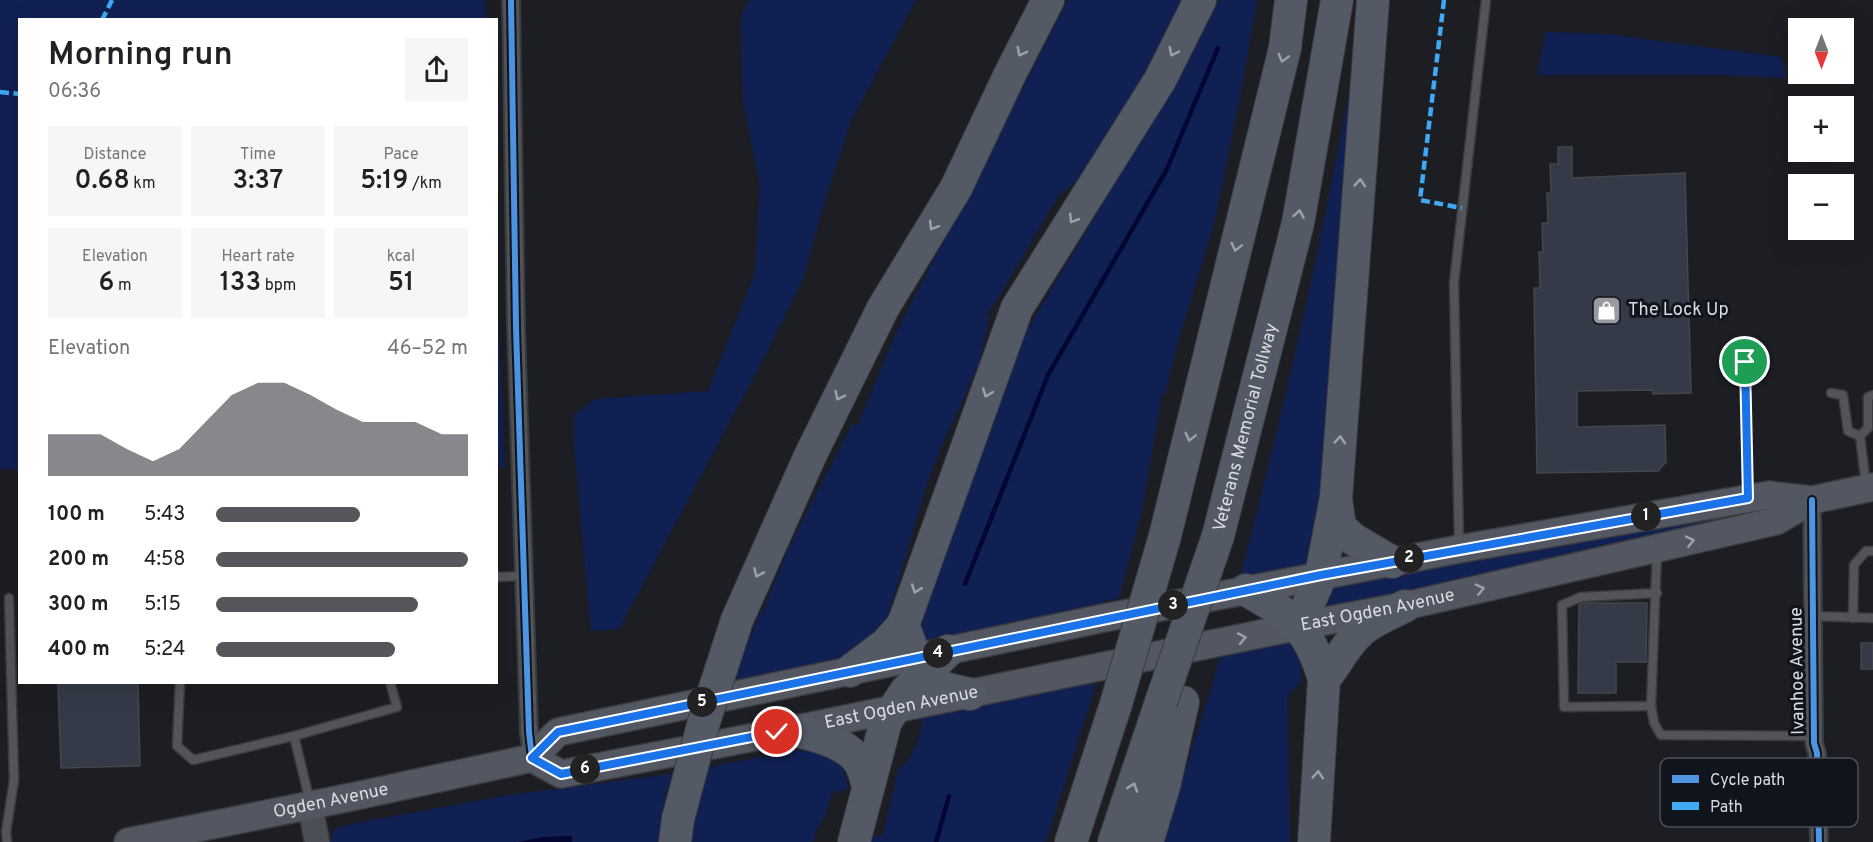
<!DOCTYPE html>
<html lang="en">
<head>
<meta charset="utf-8">
<style>
  :root { --surface:#fff; --page:#f6f6f6; --text:#202124; --muted:#757577; --accent:#56575c }
  body { margin:0; font-family:Overpass,sans-serif; background:var(--page); color:var(--text); height:100vh; display:flex; flex-direction:column; font-size:22px; white-space:nowrap }
  * { box-sizing:border-box; margin:0 }
  p { font-size:20px; color:var(--muted) }
  .icon { flex:none; width:33px; height:33px; fill:none; stroke:currentColor; stroke-width:2; stroke-linecap:round; stroke-linejoin:round }
  .map { position:relative; flex:1; overflow:hidden }
  .drawer { position:absolute; left:18px; top:18px; width:480px; height:666px; display:flex; flex-direction:column; background:var(--surface); border-radius:0px; box-shadow:0 6px 24px #0002 }
  .drawer>* { flex:none }
  .needle { width:39px; rotate:180deg }
  .fabs { position:absolute; left:1788px; top:18px; display:grid; gap:12px }
  .fabs a { display:grid; place-items:center; width:66px; height:66px; border-radius:0px; background:var(--surface); box-shadow:0 6px 24px #0002; font-size:30px }
  .pin { position:absolute; display:grid; place-items:center; width:51px; height:51px; color:#fff; margin:-26px; border:3px solid #fff; border-radius:50%; box-shadow:0 2px 6px #0007 }
  .km { position:absolute; width:30px; height:30px; margin:-15px; border-radius:50%; background:#222; color:#fff; font-size:16px; line-height:30px; text-align:center }
  .round { display:grid; place-items:center; flex:none; width:63px; height:63px; border-radius:0px; background:var(--page) }
  .headline { display:flex; align-items:center; justify-content:space-between; height:102px; padding:0 30px }
  h1 { font-size:33px; font-weight:600; line-height:45px }
  .metrics { display:grid; grid-template-columns:repeat(3,1fr); gap:9px; height:102px; padding:6px 30px }
  .metrics div { display:grid; align-content:center; border-radius:0px; background:var(--page); text-align:center }
  .metrics b { font-size:26px; font-weight:600 }
  .metrics small { font-size:16px; font-weight:400 }
  .metrics p { font-size:16px }
  .chart { height:168px; padding:12px 30px }
  .chart p { display:flex; justify-content:space-between }
  .chart svg { width:100%; height:108px; margin-top:6px; fill:var(--accent); opacity:.7 }
  ul { padding:0 30px; list-style:none; font-size:20px }
  li { display:grid; grid-template-columns:96px 72px 1fr; align-items:center; height:45px }
  li i { height:15px; border-radius:8px; background:var(--accent) }
  .map>svg:first-child { display:block }
</style>
</head>
<body>
<div class="map">
<svg width="1873" height="842" viewBox="0 0 1873 842">
  <rect width="100%" height="100%" fill="#1c1e23"/>
  <g fill="#112052">
    <path d="M0 0H485L486 19 20 20V469H0Z"/>
    <path d="M750 0H916L850 123 820 217 804 277 764 358 619 629 591 631 574 443V415L595 399 708 391 755 273 760 186 743 101 741 15Z"/>
    <path d="M1068 0H1189L1165 52 1157 51 1099 162 1058 197 992 308 985 313 986 315 990 313 979 364 941 447 925 490 886 623 879 640 840 661 732 684 760 613H762L786 554 852 424 858 425 894 337Z"/>
    <path d="M1219 0H1257L1241 92 1215 220 1179 339 1165 394H1162L1142 511 1119 598 1102 602 1101 607 925 644 919 623 993 398 1029 327 1196 47Z"/>
    <path d="M1546 32 1606 34 1782 57 1786 78 1722 75H1537Z"/>
    <path d="M1352 77 1315 565 1239 581C1283 414 1321 247 1352 77Z"/>
    <path d="M496 259 505 467H496Z"/>
    <path d="M1723 512 1725 522 1310 615 1328 584Z"/>
    <path d="M1290 640C1299 652 1302 667 1301 682L1287 697 1290 842H1163L1214 679 1221 652Z"/>
    <path d="M1096 684 1046 842H870L872 835 883 836 898 770 908 761 918 741 923 724 915 717 1058 687Z"/>
    <path d="M822 750C838 761 847 769 848 789L832 793 825 816 818 828 813 842H691L702 787 666 790 660 842H572V836L543 837 519 842H330L334 831 342 826 372 820 509 795 672 774 791 751Z"/>
  </g>
  <path fill="#030532" d="M572 836V842H519L543 837Z"/>
  <g fill="none" stroke-linecap="round" stroke-linejoin="round">
    <g stroke="#030532" stroke-width="4.5">
      <path d="M965 584 1048 375 1167 169 1218 48"/>
      <path d="M936 842 949 796"/>
    </g>
  </g>
  <g fill="#353a48" stroke="#44464a" stroke-width="1.5">
    <path d="M1558 147H1572V178L1685 173 1691 393 1653 394V390L1577 391V427L1665 425 1666 462 1658 471 1537 473 1534 288H1540L1539 252H1543L1542 223H1548L1547 193H1551L1550 164H1558Z"/>
    <path d="M1582 603H1647L1646 662H1616V693H1578L1579 605Z"/>
    <rect x="1861" y="643" width="12" height="26"/>
    <path d="M74 682H138L140 766 61 768 58 684Z"/>
  </g>
  <g fill="none" stroke-linecap="round" stroke-linejoin="round">
    <defs>
      <g id="lane">
        <path d="M1745 362 1748 495"/>
        <path d="M1831 393 1843 395 1848 431 1860 436"/>
        <path d="M1866 485 1860 436 1868 428V397L1873 395"/>
        <path d="M1459 545 1454 283 1486 0"/>
        <path d="M496 577 524 576"/>
        <path d="M1657 593 1581 597 1562 605 1564 707 1651 706 1657 551"/>
        <path d="M1812 616 1873 618"/>
        <path d="M1853 618 1854 565 1866 551H1873"/>
        <path d="M180 682 177 746 193 760 294 736 397 707 390 682"/>
        <path d="M1651 706 1654 723 1661 735 1814 736"/>
        <path d="M294 736 310 802"/>
        <path d="M7 842 6 832 14 780 9 598"/>
      </g>
      <g id="street">
        <path d="M511 0 516 328 529 732 532 758"/>
        <path d="M1812 500 1814 743 1817 753 1819 842"/>
      </g>
      <path id="secondary" d="M310 805 317 842"/>
      <g id="primary">
        <path id="s1" d="M532 758 561 774 792 730 1299 626 1405 606 1776 521 1812 500 1873 487"/>
        <path d="M532 758 558 732 1104 618 1459 549 1769 495 1812 500"/>
        <path id="s2" d="M128 842 356 796 532 758"/>
      </g>
      <g id="highway">
        <path d="M1336 499 1340 527 1353 539 1392 562"/>
        <path d="M1165 536 1285 48 1291 0"/>
        <path id="s3" d="M1218 536 1298 223 1337 0"/>
        <path d="M1246 590C1292 616 1308 626 1324 679L1314 842"/>
        <path d="M737 620 810 456 883 308 956 188 1011 72 1048 0"/>
        <path d="M903 625 923 677 947 689 970 694"/>
        <path d="M1299 626 1321 575 1336 498 1373 0"/>
        <path d="M850 671 886 644 903 625 1017 308 1160 80 1200 0"/>
        <path d="M1324 679C1337 665 1344 646 1359 633 1370 621 1391 614 1405 606"/>
        <path d="M792 730C814 735 847 742 860 763 864 770 866 779 868 786"/>
        <path d="M675 842 678 819"/>
        <path d="M854 842 886 721 906 691 948 651"/>
        <path d="M1071 842 1116 704"/>
        <path d="M1114 842 1161 702"/>
        <path d="M1147 842 1164 786 1183 702"/>
      </g>
    </defs>
    <use href="#lane" stroke="#393b3f" stroke-width="11"/>
    <use href="#street" stroke="#393b3f" stroke-width="20"/>
    <use href="#secondary" stroke="#393b3f" stroke-width="27"/>
    <use href="#primary" stroke="#393b3f" stroke-width="30"/>
    <use href="#highway" stroke="#393b3f" stroke-width="34"/>
    <use href="#lane" stroke="#535458" stroke-width="8"/>
    <use href="#street" stroke="#535458" stroke-width="16"/>
    <use href="#secondary" stroke="#4b4e55" stroke-width="24"/>
    <use href="#primary" stroke="#535761" stroke-width="27"/>
    <use href="#highway" stroke="#535965" stroke-width="32"/>
    <defs>
      <g id="highway-bridge">
        <path d="M1161 702 1218 536"/>
        <path d="M1116 704 1165 536"/>
        <path d="M678 819 703 725 737 620"/>
      </g>
    </defs>
    <use href="#highway-bridge" stroke="#393b3f" stroke-width="34" stroke-linecap="butt"/>
    <use href="#highway-bridge" stroke="#535965" stroke-width="32"/>
    <g stroke="#3fa9f5" stroke-width="4.5" stroke-dasharray="9 4.5" stroke-linecap="butt">
      <path d="M1444 0 1420 200 1462 208"/>
      <path d="M102 20 112 0"/>
      <path d="M0 92 20 94"/>
    </g>
    <defs>
      <g id="cycleway">
        <path d="M511 0 516 328 529 732 532 758"/>
        <path d="M1812 500 1814 743 1817 753 1819 842"/>
      </g>
    </defs>
    <use href="#cycleway" stroke="#10141c" stroke-width="10"/>
    <use href="#cycleway" stroke="#4d94e3" stroke-width="6"/>
  </g>
  <defs><path id="oneway-chevron" d="M-2-3.5L2.5 0L-2 3.5" fill="none" stroke-width="1.6" stroke-linecap="round" stroke-linejoin="round" transform="scale(1.5)"/></defs>
  <g stroke="#9ea2ab">
    <use href="#oneway-chevron" transform="translate(1021 52) rotate(118)"/>
    <use href="#oneway-chevron" transform="translate(1173 52) rotate(117)"/>
    <use href="#oneway-chevron" transform="translate(1283 58) rotate(104)"/>
    <use href="#oneway-chevron" transform="translate(1360 183) rotate(-86)"/>
    <use href="#oneway-chevron" transform="translate(1299 214) rotate(-80)"/>
    <use href="#oneway-chevron" transform="translate(1073 219) rotate(122)"/>
    <use href="#oneway-chevron" transform="translate(933 226) rotate(121)"/>
    <use href="#oneway-chevron" transform="translate(1236 247) rotate(104)"/>
    <use href="#oneway-chevron" transform="translate(987 393) rotate(110)"/>
    <use href="#oneway-chevron" transform="translate(839 396) rotate(116)"/>
    <use href="#oneway-chevron" transform="translate(1190 437) rotate(104)"/>
    <use href="#oneway-chevron" transform="translate(1340 440) rotate(-86)"/>
    <use href="#oneway-chevron" transform="translate(758 573) rotate(114)"/>
    <use href="#oneway-chevron" transform="translate(916 589) rotate(110)"/>
    <use href="#oneway-chevron" transform="translate(1318 775) rotate(-86)"/>
    <use href="#oneway-chevron" transform="translate(1133 787) rotate(-71)"/>
  </g>
  <g stroke="#9ea1a9">
    <use href="#oneway-chevron" transform="translate(1690 541) rotate(-13)"/>
    <use href="#oneway-chevron" transform="translate(1480 589) rotate(-13)"/>
    <use href="#oneway-chevron" transform="translate(1242 638) rotate(-11)"/>
  </g>
  <g fill="none" stroke-linecap="round" stroke-linejoin="round">
    <defs>
      <path id="route" d="M777 732 561 774 532 758 558 732 1321 575 1748 498 1745 362"/>
    </defs>
    <use href="#route" stroke="#fff" stroke-width="12"/>
    <use href="#route" stroke="#1a73e8" stroke-width="8"/>
  </g>
  <defs>
    <symbol id="shop-square" viewBox="-11 -11 22 22"><rect x="-9" y="-9" width="18" height="18" rx="4" fill="#989aa0" stroke="#10141c"/><path d="M-5-2.5h2.3a2.7 3.5 0 0 1 5.4 0H5L5.5 6h-11ZM-1.5-2.5h3a1.5 2.3 0 0 0-3 0Z" fill="#fff"/></symbol>
  </defs>
  <g fill-rule="evenodd">
    <use href="#shop-square" x="1590" y="294" width="33" height="33"/>
  </g>
  <g text-anchor="middle" dominant-baseline="central" stroke-width="6" stroke-linejoin="round" paint-order="stroke">
    <g font-size="18" fill="#dbdde4" stroke="#10141c" text-anchor="start">
      <text x="1628" y="310">The Lock Up</text>
    </g>
    <g font-size="18" fill="#dbdde4" stroke="#10141c">
      <text stroke="none"><textPath href="#s3" startOffset="112">Veterans Memorial Tollway</textPath></text>
      <text stroke="none"><textPath href="#s1" startOffset="866">East Ogden Avenue</textPath></text>
      <text transform="translate(1798 671) rotate(-91)">Ivanhoe Avenue</text>
      <text stroke="none"><textPath href="#s1" startOffset="380">East Ogden Avenue</textPath></text>
      <text stroke="none"><textPath href="#s2" startOffset="207">Ogden Avenue</textPath></text>
    </g>
  </g>
  <rect x="1660" y="758" width="198" height="69" rx="9" fill="#10141c" stroke="#4d5058" stroke-width="1.5"/>
  <rect x="1672" y="775" width="27" height="8" fill="#4d94e3"/>
  <rect x="1672" y="802" width="27" height="8" fill="#3fa9f5"/>
  <g font-size="16" fill="#dbdde4">
    <text x="1710" y="785">Cycle path</text>
    <text x="1710" y="812">Path</text>
  </g>
</svg>
<div class="fabs">
<a><svg class="needle" viewBox="-14 -14 28 28"><path d="M0-13l5 13h-10z" fill="#e53935"/><path d="M0 13l5-13h-10z" fill="#757577"/></svg></a>
<a>+</a>
<a>−</a>
</div>
<div class="pin" style="left:1745px;top:362px;background:#1e9e55"><svg class="icon" aria-label="arrive" viewBox="0 0 24 24"><path d="M6 21V4h12l-3 4 3 4H6"/></svg></div>
<div class="pin" style="left:777px;top:732px;background:#d93025"><svg class="icon" aria-label="check" viewBox="0 0 24 24"><path d="M5 12l5 5 9-10"/></svg></div>
<b class="km" style="left:1646px;top:516px">1</b>
<b class="km" style="left:1409px;top:558px">2</b>
<b class="km" style="left:1173px;top:605px">3</b>
<b class="km" style="left:938px;top:653px">4</b>
<b class="km" style="left:702px;top:702px">5</b>
<b class="km" style="left:585px;top:769px">6</b>
<section class="drawer">
<div class="headline"><div><h1>Morning run</h1><p>06:36</p></div><a class="round"><svg class="icon" aria-label="share" viewBox="0 0 24 24"><path d="M12 15V3M7 8l5-5 5 5M5 13v7h14v-7"/></svg></a></div>
<div class="metrics">
<div><p>Distance</p><b>0.68<small> km</small></b></div>
<div><p>Time</p><b>3:37</b></div>
<div><p>Pace</p><b>5:19<small> /km</small></b></div>
</div>
<div class="metrics">
<div><p>Elevation</p><b>6<small> m</small></b></div>
<div><p>Heart rate</p><b>133<small> bpm</small></b></div>
<div><p>kcal</p><b>51</b></div>
</div>
<div class="chart"><p><span>Elevation</span>46–52 m</p>
<svg viewBox="0 0 160 44" preserveAspectRatio="none"><path d="M0 44V27L10 27L20 27L30 33L40 38L50 33L60 22L70 11L80 6L90 6L100 11L110 17L120 22L130 22L140 22L150 27L160 27V44z"/></svg>
</div>
<ul>
<li><b>100 m</b>5:43<i style="width:57%"></i></li>
<li><b>200 m</b>4:58<i style="width:100%"></i></li>
<li><b>300 m</b>5:15<i style="width:80%"></i></li>
<li><b>400 m</b>5:24<i style="width:71%"></i></li>
</ul>
</section>
</div>
</body>
</html>
